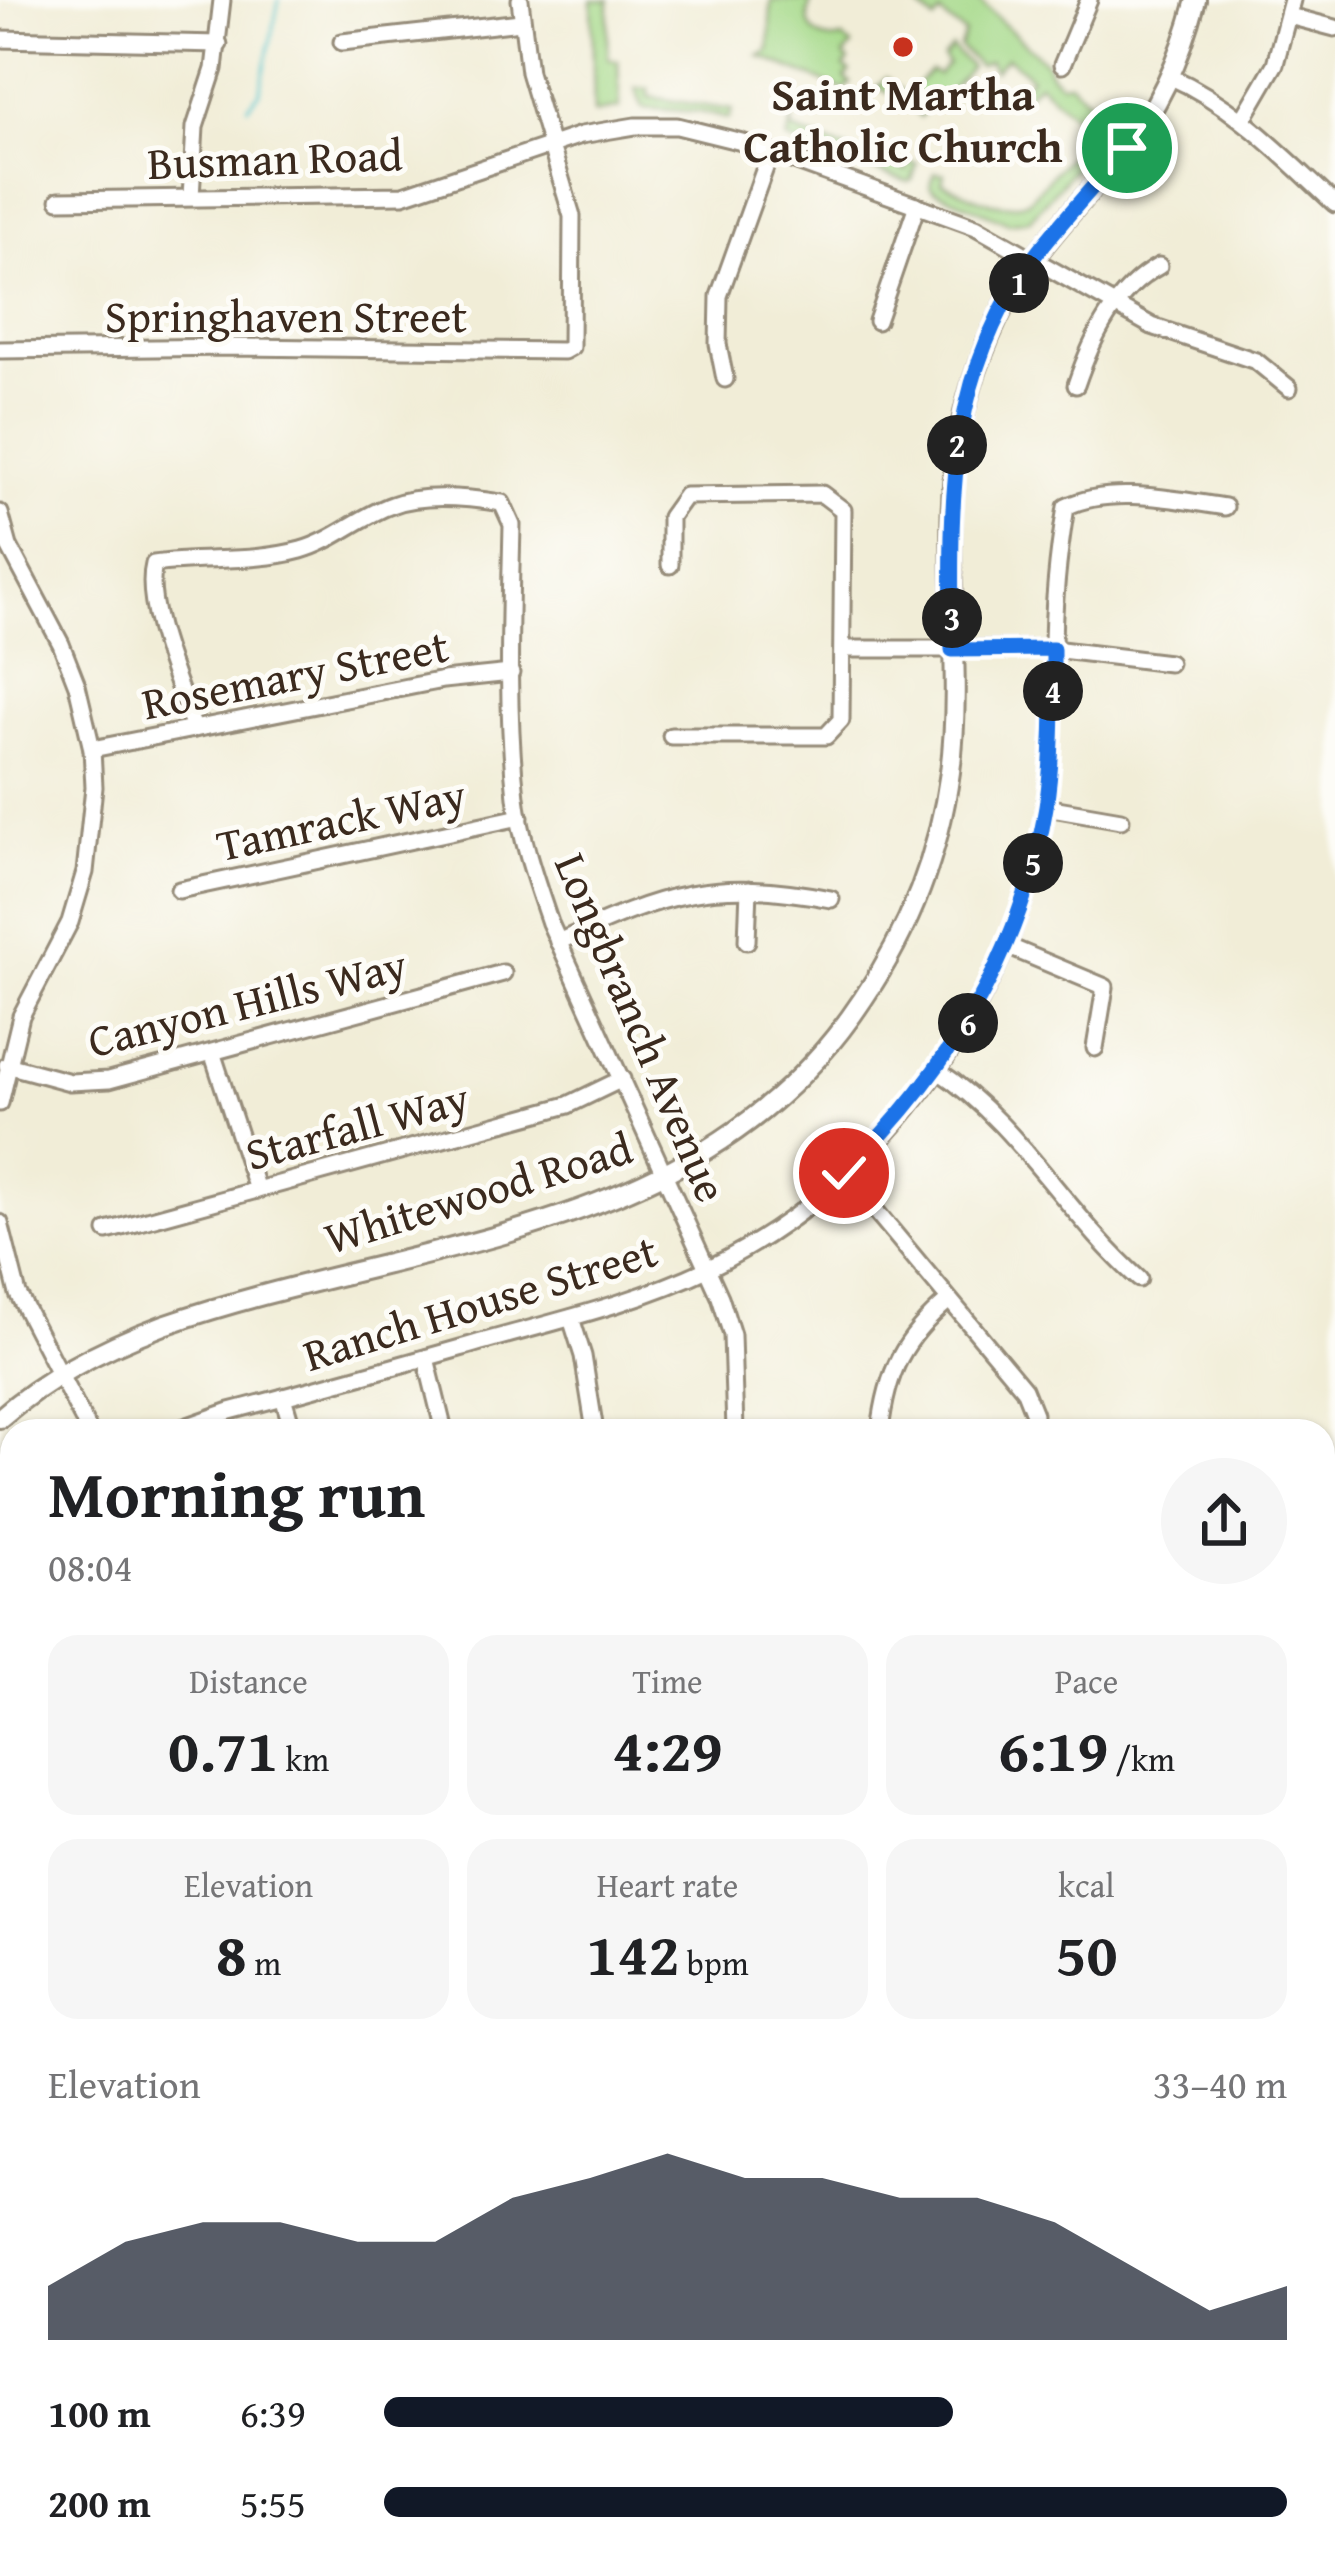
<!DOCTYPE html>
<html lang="en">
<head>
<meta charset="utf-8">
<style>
  :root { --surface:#fff; --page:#f6f6f6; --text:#202124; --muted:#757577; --accent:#111827 }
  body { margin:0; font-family:"Gentium Book Plus",serif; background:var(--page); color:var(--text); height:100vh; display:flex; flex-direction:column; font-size:45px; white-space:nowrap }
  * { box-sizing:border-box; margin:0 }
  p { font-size:39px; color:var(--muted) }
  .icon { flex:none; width:66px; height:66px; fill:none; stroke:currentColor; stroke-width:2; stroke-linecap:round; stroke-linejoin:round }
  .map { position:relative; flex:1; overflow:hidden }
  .panel { position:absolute; left:0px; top:1419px; width:1335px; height:1155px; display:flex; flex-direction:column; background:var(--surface); border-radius:36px 36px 0 0; box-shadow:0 3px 9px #0004 }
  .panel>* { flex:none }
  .pin { position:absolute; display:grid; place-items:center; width:102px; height:102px; color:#fff; margin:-51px; border:6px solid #fff; border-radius:50%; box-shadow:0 3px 12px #0007 }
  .km { position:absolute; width:60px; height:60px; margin:-30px; border-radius:50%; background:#222; color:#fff; font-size:33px; line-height:60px; text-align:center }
  .round { display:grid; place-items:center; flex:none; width:126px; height:126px; border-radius:63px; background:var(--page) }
  .summary { display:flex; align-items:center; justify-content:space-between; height:204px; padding:0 48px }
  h1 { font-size:66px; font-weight:700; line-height:90px }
  .figures { display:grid; grid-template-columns:repeat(3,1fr); gap:18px; height:204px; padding:12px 48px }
  .figures div { display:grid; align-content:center; border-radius:30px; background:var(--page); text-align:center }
  .figures b { font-size:60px; font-weight:700 }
  .figures small { font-size:33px; font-weight:400 }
  .figures p { font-size:33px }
  .chart { height:336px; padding:24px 48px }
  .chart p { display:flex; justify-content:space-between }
  .chart svg { width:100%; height:216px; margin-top:12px; fill:var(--accent); opacity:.7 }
  ul { padding:0 48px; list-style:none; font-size:39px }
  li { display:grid; grid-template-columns:192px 144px 1fr; align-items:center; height:90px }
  li i { height:30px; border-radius:15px; background:var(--accent) }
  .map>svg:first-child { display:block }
</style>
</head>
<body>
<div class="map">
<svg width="1335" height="2573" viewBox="0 0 1335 2573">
  <rect width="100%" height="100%" fill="#fdfcf7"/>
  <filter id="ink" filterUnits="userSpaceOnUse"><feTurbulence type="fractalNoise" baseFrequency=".00833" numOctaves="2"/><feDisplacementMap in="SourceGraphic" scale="24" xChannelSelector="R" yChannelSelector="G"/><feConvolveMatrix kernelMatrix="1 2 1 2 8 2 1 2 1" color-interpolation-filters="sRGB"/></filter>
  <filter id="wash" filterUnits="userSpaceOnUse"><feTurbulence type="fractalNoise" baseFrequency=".004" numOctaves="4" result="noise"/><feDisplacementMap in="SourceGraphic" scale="48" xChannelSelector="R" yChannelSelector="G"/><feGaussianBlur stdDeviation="2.7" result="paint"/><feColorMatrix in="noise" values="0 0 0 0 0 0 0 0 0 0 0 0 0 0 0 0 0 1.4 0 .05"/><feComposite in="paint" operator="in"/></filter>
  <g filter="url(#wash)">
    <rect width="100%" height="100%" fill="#f1edd7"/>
    <g fill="#a5d989" stroke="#708254" stroke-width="3">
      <path d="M592 0H609L608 58 618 61 620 108 594 113Z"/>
      <path d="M771 0H812C800 24 816 45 842 38L852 46 844 56 849 61 844 67 850 72 845 78 851 83 844 90 759 56 769 51Z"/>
      <path d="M911 0H978L1047 64 1050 74 1060 83 1069 82 1114 123 1029 220 1009 223 933 190 930 186 935 173 944 174 942 183C969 194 1000 213 1028 201L1088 135 1086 127 1038 83 1023 98 1019 93 1031 77 1007 57 994 71 990 62 979 66 960 47 965 34 941 14 935 21Z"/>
      <path d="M952 48 971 67 952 88 958 95 951 102 941 94 920 117 904 98 877 87 886 78 906 95 931 71 938 75 948 64 943 58Z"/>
      <path d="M635 88 649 89V97L732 110 729 119 700 112 643 108Z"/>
      <path d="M792 120V130L906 171 911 162 917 164 912 180 908 182 787 140Z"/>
    </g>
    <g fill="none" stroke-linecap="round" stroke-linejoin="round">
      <g stroke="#58c6cc" stroke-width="3">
        <path d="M248 106 260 92 279 0"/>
        <path d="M392 2562 405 2573"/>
        <path d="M275 2573 303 2562"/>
      </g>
    </g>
  </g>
  <g filter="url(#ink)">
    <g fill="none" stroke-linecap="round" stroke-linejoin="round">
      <defs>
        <g id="minor">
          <path d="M1289 16 1335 28"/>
          <path d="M0 39 219 44"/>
          <path d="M342 42 521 22"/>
          <path d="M1062 65 1089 0"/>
          <path d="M1169 76C1235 105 1283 156 1335 204"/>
          <path d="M1243 119 1275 64 1292 0"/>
          <path d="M191 197 195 127 214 69 222 0"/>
          <path d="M59 200 403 195 581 135 635 126H677L742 142 976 227 1152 326 1256 361 1289 388"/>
          <path d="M877 321 917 205"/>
          <path d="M0 350 231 347 564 351 571 347 572 216 529 72 520 0"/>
          <path d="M725 379 718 344 719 296 770 154"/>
          <path d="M1076 385C1092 338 1115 290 1159 266"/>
          <path d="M0 513 9 546 61 644 77 685 92 749 94 787 85 872 70 922 21 1016 0 1103"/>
          <path d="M670 565V517L685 496 822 494 843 510 841 720 826 736H671"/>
          <path d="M843 649H1053L1169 663"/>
          <path d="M194 729C180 686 143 606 154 564 202 557 253 563 301 550 334 541 360 516 392 505 423 493 470 498 502 503L512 525C510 615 506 708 516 797 521 840 536 882 550 923L720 1297 732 1335 735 1431"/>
          <path d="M92 749 443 680 511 673"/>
          <path d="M1046 807 1121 820"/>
          <path d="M179 890 520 817"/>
          <path d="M747 941 749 889"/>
          <path d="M558 942C666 893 712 877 831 899"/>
          <path d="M1007 946 1105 987 1095 1048"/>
          <path d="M213 1055 257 1190"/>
          <path d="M7 1065 70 1082 109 1080 503 973"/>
          <path d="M937 1070C1019 1124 1066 1214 1139 1279"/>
          <path d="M844 1173 1024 1389 1034 1414 1033 1431"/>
          <path d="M0 1223 18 1294 89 1431"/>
          <path d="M107 1231 568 1105 622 1079"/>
          <path d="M571 1318 583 1356 595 1431"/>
          <path d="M426 1358 444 1431"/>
          <path d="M283 1397 293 1431"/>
          <path d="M174 1431 230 1411C316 1389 400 1365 485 1341 561 1320 638 1302 709 1268 886 1182 1015 999 1046 807 1054 756 1052 704 1053 652 1053 604 1058 555 1066 507 1110 485 1177 500 1225 507"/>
          <path d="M880 1431C887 1371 903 1339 949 1300"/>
          <path d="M1323 2309 1335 2303"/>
          <path d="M1204 2562V2573"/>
        </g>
        <path id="major" d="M0 1418C48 1376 105 1347 164 1325 414 1238 702 1243 863 999 909 931 939 853 950 772 966 651 934 525 966 405 980 352 1004 297 1038 253 1064 218 1096 186 1123 152 1158 109 1182 54 1196 0"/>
        <g id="highway">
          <path d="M1323 1748 1335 1708"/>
          <path d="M1323 1868 1335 1830"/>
          <path d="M935 2573 942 2562"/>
          <path d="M970 2573 977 2562"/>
        </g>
      </defs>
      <use href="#minor" stroke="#968c7a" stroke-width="21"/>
      <use href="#major" stroke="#968c7a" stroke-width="24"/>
      <use href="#highway" stroke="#968c7a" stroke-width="30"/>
      <use href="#minor" stroke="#fff" stroke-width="15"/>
      <use href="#major" stroke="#fff" stroke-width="18"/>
      <use href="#highway" stroke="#fff" stroke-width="24"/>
    </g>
  </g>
  <g fill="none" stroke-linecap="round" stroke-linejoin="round" filter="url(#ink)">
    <defs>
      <path id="route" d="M844 1173C949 1072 1022 952 1046 807 1054 754 1053 702 1053 649L952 650C951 505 944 376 1037 253 1065 217 1097 183 1127 148"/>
    </defs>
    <use href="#route" stroke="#fff" stroke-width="24"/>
    <use href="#route" stroke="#1a73e8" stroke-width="15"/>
  </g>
  <circle fill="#c8321e" stroke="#fdfcf7" stroke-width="4.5" cx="903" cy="47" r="12"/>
  <g text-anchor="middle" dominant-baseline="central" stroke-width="10" stroke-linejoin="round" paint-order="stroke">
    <g font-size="45" font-weight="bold" fill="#3b2a1e" stroke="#fdfcf7">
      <text x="903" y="93">Saint Martha<tspan x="903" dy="52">Catholic Church</tspan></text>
    </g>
    <g font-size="45" fill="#3b2a1e" stroke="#fdfcf7">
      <text transform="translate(275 158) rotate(-2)">Busman Road</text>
      <text x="286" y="315">Springhaven Street</text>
      <text transform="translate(295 674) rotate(-11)">Rosemary Street</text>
      <text transform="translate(341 819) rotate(-12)">Tamrack Way</text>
      <text transform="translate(247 1002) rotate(-14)">Canyon Hills Way</text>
      <text transform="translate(642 1027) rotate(67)">Longbranch Avenue</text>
      <text transform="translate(357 1125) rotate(-15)">Starfall Way</text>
      <text transform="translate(478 1192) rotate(-17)">Whitewood Road</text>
      <text transform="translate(480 1302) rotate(-17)">Ranch House Street</text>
    </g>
  </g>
</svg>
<div class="pin" style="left:1127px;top:148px;background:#1e9e55"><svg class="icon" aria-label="arrive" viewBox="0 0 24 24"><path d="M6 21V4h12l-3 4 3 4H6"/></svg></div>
<div class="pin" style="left:844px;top:1173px;background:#d93025"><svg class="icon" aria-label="check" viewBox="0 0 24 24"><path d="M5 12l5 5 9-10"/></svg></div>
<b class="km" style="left:1019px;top:283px">1</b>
<b class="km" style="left:957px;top:445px">2</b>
<b class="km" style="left:952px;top:618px">3</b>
<b class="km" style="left:1053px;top:691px">4</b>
<b class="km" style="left:1033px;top:863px">5</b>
<b class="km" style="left:968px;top:1023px">6</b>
<section class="panel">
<div class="summary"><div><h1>Morning run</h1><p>08:04</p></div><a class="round"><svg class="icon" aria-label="share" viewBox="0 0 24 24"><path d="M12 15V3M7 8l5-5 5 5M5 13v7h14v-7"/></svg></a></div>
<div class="figures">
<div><p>Distance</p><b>0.71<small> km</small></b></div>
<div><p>Time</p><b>4:29</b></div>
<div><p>Pace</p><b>6:19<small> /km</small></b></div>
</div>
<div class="figures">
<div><p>Elevation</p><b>8<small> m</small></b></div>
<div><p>Heart rate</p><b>142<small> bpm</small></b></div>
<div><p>kcal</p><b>50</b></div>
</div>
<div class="chart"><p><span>Elevation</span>33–40 m</p>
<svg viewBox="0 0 160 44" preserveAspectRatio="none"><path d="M0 44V33L10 24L20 20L30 20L40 24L50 24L60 15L70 11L80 6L90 11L100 11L110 15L120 15L130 20L140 29L150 38L160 33V44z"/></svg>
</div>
<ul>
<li><b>100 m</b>6:39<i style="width:63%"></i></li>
<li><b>200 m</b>5:55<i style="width:100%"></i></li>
</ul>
</section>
</div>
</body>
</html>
